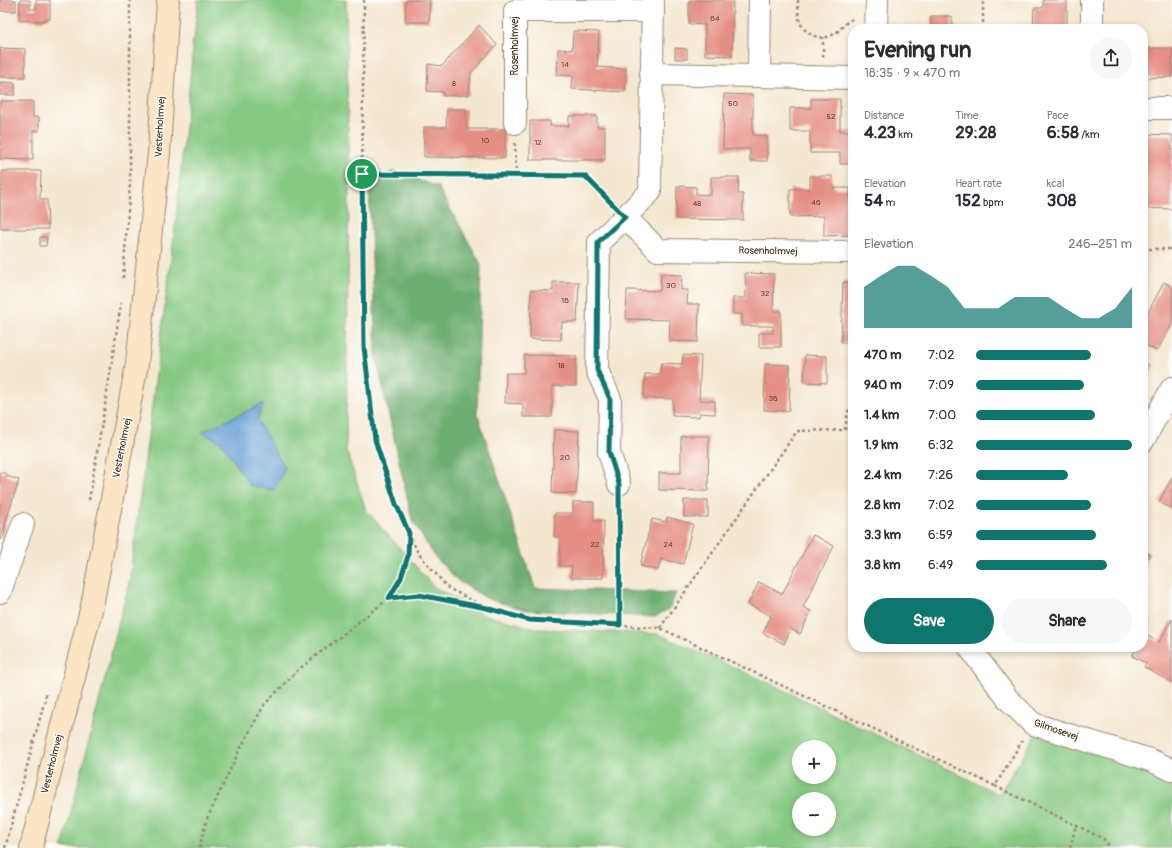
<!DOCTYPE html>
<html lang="en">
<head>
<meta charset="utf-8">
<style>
  :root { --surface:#fff; --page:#f7f7f7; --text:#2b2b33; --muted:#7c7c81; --accent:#0f766e }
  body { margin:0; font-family:Pangolin,sans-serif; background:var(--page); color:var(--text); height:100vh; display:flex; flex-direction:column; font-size:15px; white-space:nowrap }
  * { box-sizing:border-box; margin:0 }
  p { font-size:13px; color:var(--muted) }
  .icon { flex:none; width:22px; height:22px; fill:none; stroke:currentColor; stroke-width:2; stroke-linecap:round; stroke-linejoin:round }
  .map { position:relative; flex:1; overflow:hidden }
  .sheet { position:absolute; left:848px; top:24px; width:300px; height:628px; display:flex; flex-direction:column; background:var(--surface); border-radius:16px; box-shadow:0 2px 6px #0003 }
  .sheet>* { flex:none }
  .buttons { position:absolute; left:792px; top:740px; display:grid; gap:8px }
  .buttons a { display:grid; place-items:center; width:44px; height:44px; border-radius:50%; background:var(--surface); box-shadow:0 2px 6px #0003; font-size:20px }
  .pin { position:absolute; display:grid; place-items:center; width:34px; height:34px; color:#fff; margin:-17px; border:2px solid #fff; border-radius:50%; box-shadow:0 1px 4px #0007 }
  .round { display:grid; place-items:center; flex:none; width:42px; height:42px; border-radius:21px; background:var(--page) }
  .head { display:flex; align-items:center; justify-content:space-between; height:68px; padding:0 16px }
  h1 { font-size:22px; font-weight:800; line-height:30px }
  .figures { display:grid; grid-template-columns:repeat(3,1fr); gap:6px; height:68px; padding:4px 16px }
  .figures div { display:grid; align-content:center }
  .figures b { font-size:17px; font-weight:800 }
  .figures small { font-size:11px; font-weight:400 }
  .figures p { font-size:11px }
  .chart { height:112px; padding:8px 16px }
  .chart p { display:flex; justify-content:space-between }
  .chart svg { width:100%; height:72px; margin-top:4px; fill:var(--accent); opacity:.7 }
  .button { display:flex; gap:8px; margin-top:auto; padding:8px 16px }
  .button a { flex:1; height:46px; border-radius:24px; background:var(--accent); color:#fff; font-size:16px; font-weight:800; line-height:46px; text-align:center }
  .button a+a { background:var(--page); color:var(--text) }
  ul { padding:0 16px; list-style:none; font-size:13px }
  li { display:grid; grid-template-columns:64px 48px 1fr; align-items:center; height:30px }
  li i { height:10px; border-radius:5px; background:var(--accent) }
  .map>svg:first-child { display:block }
</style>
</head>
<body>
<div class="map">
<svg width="1172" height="848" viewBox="0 0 1172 848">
  <rect width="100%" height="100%" fill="#fdfcf7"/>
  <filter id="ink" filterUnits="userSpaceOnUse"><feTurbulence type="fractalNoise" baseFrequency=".025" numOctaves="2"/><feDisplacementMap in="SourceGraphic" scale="8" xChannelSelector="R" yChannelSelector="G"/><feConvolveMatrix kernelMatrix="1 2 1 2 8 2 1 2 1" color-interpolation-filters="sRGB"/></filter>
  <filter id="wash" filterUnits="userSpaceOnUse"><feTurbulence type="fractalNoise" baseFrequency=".012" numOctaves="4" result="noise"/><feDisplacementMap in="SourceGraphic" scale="16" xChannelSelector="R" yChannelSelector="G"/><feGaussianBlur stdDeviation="0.9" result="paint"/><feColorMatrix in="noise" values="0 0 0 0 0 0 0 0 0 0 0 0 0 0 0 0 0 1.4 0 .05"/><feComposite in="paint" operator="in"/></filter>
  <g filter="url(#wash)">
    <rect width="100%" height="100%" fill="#f4e7d0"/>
    <path fill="#86c982" stroke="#607a50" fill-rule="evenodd" d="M198 0H346L349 190 346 450 366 510 434 587 484 615 539 629 658 634 774 685 999 794 1037 733 1172 776V848H62L129 583 175 228 193 49 192 42 194 40ZM799 747H829V777H799ZM799 799H829V829H799Z"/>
    <path fill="#6cad70" stroke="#546c47" d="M393 171 438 187 481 264 477 413 535 588 676 593 670 608 655 617 526 610 488 599 458 581 435 557 412 520 376 357 369 186Z"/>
    <path fill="#69a0d7" stroke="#52657a" d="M264 403 257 420 285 468 274 490 250 486 222 443 202 432Z"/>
    <g id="blocks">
      <g fill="#e58e84">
        <rect x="0" y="0" width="16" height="11"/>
        <path d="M20 0H30V9H36V0H50V19H44V21L19 20Z"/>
        <path d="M406 0H430L429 22H405Z"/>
        <path d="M689 0H733L732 56 705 55V25L689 24Z"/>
        <path d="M1043 0H1067V29H1042V27H1033L1034 8H1043Z"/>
        <path d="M931 16H952V27L961 28V29H900V27H931Z"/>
        <path d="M479 25 497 45 471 73 469 95 443 96V92L427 91 428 64 442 66Z"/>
        <path d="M573 31 599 32 597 67 626 69 625 92 572 89 573 76 557 75 558 49 572 50Z"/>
        <path d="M0 48 25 49V77H0Z"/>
        <path d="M675 48 687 49V59H675Z"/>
        <path d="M1143 48H1172V77L1143 78Z"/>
        <path d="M0 82 15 83V95H0Z"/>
        <path d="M724 94 753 95V135L767 136V161H750V149H723Z"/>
        <path d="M811 99H840V131H853V164H840V153H810V131H790V108H811Z"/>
        <path d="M0 101H33V117H39V131H33V160L0 159Z"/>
        <path d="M447 109H466V129H505V158L424 157V127H446Z"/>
        <path d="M569 116H597V127H605V160H530V121H550V126H569Z"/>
        <path d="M1143 134 1172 135V209L1143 208Z"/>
        <path d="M2 171H41L40 199 47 200 48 229H1L0 187H2Z"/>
        <path d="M810 176H832L833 188H850L851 235 824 236V216L790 217V189H810Z"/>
        <path d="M711 177H739L738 194H743V220L676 219 677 186 696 187V194L711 195Z"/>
        <path d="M40 237H47L46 246H40Z"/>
        <path d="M745 273 774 274 773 311H781V347H759V333H773V326H742V314H733V298H746Z"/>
        <path d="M661 274 682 275 681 290H688L687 304H699L698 342 669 341 670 320 626 319 627 290 660 291Z"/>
        <path d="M553 282H579L577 322H562L561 340 530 339 531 290 553 291Z"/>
        <path d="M843 282H853V343L841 342Z"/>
        <path d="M1164 282 1172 287V324L1157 351 1143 344V322Z"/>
        <path d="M524 355 576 356V386H552V417H523V404L505 403 506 373H524Z"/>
        <path d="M683 355 701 356 699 400 715 401V414L700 413 699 417 672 416 673 399 644 398 645 374H660L661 363 682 364Z"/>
        <path d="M805 355 827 356V383L804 382Z"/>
        <path d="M1143 362 1149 365 1143 376Z"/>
        <path d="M765 364 790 365 789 411 764 410Z"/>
        <path d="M554 430 579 431 576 494 552 493Z"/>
        <path d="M681 436H709L708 491 659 490V473H681Z"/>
        <path d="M0 472 7 474 6 476 19 480 0 540Z"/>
        <path d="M1172 477V509L1159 502Z"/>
        <rect x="684" y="500" width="24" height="17"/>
        <path d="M573 502H594V521H604L603 578H571L572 566H560V537H554L555 513H573Z"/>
        <path d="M667 517 693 524 683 564 661 559 658 570 640 566 652 519 666 522Z"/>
        <path d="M813 535 834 546 803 607 811 611 800 634 791 629 784 644 763 633 771 616 748 604 759 582 782 594Z"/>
        <path d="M1143 550 1150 554 1143 567Z"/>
        <path d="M1172 619V683L1144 667 1146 663 1132 656 1137 647H1143V637L1144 634 1159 642Z"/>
      </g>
    </g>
  </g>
  <g filter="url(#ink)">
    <use href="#blocks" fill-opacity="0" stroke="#988877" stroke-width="1"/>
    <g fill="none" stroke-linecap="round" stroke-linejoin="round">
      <defs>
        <g id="street">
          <path d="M876 29 877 0"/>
          <path d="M1092 29V0"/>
          <path d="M651 74 853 78"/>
          <path d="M759 76 760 0"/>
          <path d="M1143 108H1172"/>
          <path d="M515 123V11H653"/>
          <path d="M625 217 650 192 653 0"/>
          <path d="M1143 441 1172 388"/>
          <path d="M619 484 609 452 610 399 597 370 599 242 625 217 658 250 853 252"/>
          <path d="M0 592 23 524"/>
          <path d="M969 647 1008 699 1033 724 1150 760 1172 770"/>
        </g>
        <path id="secondary" d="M31 848 92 606 137 364 159 153 168 0"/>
      </defs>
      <use href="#street" stroke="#988877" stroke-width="24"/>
      <use href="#secondary" stroke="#988877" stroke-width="24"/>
      <g stroke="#988877" stroke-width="2.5" stroke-dasharray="3 3" stroke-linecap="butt">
        <path d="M364 0 362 174 363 347 375 440 396 504 418 553 448 588 487 608 529 620 660 628 995 786 1022 741"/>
        <path d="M798 0C798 7 798 15 800 22 805 35 822 42 834 34 843 29 845 20 856 18"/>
        <path d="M983 29V0"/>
        <path d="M823 57V37"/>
        <path d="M515 143 516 175"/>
        <path d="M362 174 585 176 611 202"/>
        <path d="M1143 249H1172"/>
        <path d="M123 278 130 185V0"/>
        <path d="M89 500 106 399 121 303"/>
        <path d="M619 504 620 625"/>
        <path d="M389 598C403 574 407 563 409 535"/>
        <path d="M660 628 797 431 845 430 848 411 853 408"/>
        <path d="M995 786 1104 839 1110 848"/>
        <path d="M5 848 47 692"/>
        <path d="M199 848 207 819 239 751 264 705 298 670 389 598 419 595 483 607"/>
        <path d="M1070 848 1076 825"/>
      </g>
      <use href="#street" stroke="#fff" stroke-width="22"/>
      <use href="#secondary" stroke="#fce5c4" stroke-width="22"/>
    </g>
  </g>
  <g fill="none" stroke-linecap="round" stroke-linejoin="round" filter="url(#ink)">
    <defs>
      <path id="route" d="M362 174 585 176 625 217 598 242 597 370 610 399 609 452 619 484 620 625 529 620 487 608 419 595 389 598 401 578 408 556 409 533 396 504 375 440 364 347Z"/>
    </defs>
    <use href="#route" stroke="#fff" stroke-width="8"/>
    <use href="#route" stroke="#0f766e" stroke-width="5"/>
  </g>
  <g text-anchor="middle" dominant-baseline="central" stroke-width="3" stroke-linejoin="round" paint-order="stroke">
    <g font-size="8" fill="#664338">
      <text x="715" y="18">64</text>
      <text x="565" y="64">14</text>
      <text x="454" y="83">8</text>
      <text x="733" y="103">50</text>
      <text x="831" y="116">52</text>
      <text x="485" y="140">10</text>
      <text x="538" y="142">12</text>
      <text x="816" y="202">46</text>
      <text x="697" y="203">48</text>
      <text x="671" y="285">30</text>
      <text x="765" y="293">32</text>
      <text x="565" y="300">16</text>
      <text x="561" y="365">18</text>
      <text x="773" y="398">36</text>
      <text x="565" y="457">20</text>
      <text x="595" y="544">22</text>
      <text x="668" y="544">24</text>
    </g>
    <g font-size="10" fill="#3b2a1e" stroke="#fdfcf7">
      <text transform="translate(515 46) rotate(-90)">Rosenholmvej</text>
      <text transform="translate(160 127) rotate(-87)">Vesterholmvej</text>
      <text transform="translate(768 251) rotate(1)">Rosenholmvej</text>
      <text transform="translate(122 448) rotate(-79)">Vesterholmvej</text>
      <text transform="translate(1056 730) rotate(19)">Gilmosevej</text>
      <text transform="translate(52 764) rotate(-76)">Vesterholmvej</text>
    </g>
  </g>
</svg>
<div class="buttons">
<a>+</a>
<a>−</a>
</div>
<div class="pin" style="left:362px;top:174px;background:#1e9e55"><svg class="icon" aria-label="arrive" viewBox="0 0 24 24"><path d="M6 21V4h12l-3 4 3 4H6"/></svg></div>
<section class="sheet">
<div class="head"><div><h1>Evening run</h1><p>18:35 · 9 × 470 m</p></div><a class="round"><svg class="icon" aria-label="share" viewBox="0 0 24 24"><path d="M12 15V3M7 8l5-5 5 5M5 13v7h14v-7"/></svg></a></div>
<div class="figures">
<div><p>Distance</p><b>4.23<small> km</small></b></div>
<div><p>Time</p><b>29:28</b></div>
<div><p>Pace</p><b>6:58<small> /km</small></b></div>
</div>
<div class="figures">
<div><p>Elevation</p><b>54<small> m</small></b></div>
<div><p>Heart rate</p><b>152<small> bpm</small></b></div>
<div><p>kcal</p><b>308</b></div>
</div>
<div class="chart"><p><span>Elevation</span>246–251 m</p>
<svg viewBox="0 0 160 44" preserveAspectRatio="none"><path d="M0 44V19L10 12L20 6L30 6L40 12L50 19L60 32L70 32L80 32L90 25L100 25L110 25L120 32L130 38L140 38L150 32L160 19V44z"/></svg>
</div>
<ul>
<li><b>470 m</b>7:02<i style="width:74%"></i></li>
<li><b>940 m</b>7:09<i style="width:69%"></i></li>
<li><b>1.4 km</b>7:00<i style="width:76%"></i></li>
<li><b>1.9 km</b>6:32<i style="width:100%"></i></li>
<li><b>2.4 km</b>7:26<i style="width:59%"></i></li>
<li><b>2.8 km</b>7:02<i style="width:74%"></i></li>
<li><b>3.3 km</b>6:59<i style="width:77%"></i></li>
<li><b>3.8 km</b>6:49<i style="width:84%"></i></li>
</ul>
<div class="button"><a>Save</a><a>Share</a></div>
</section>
</div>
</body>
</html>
